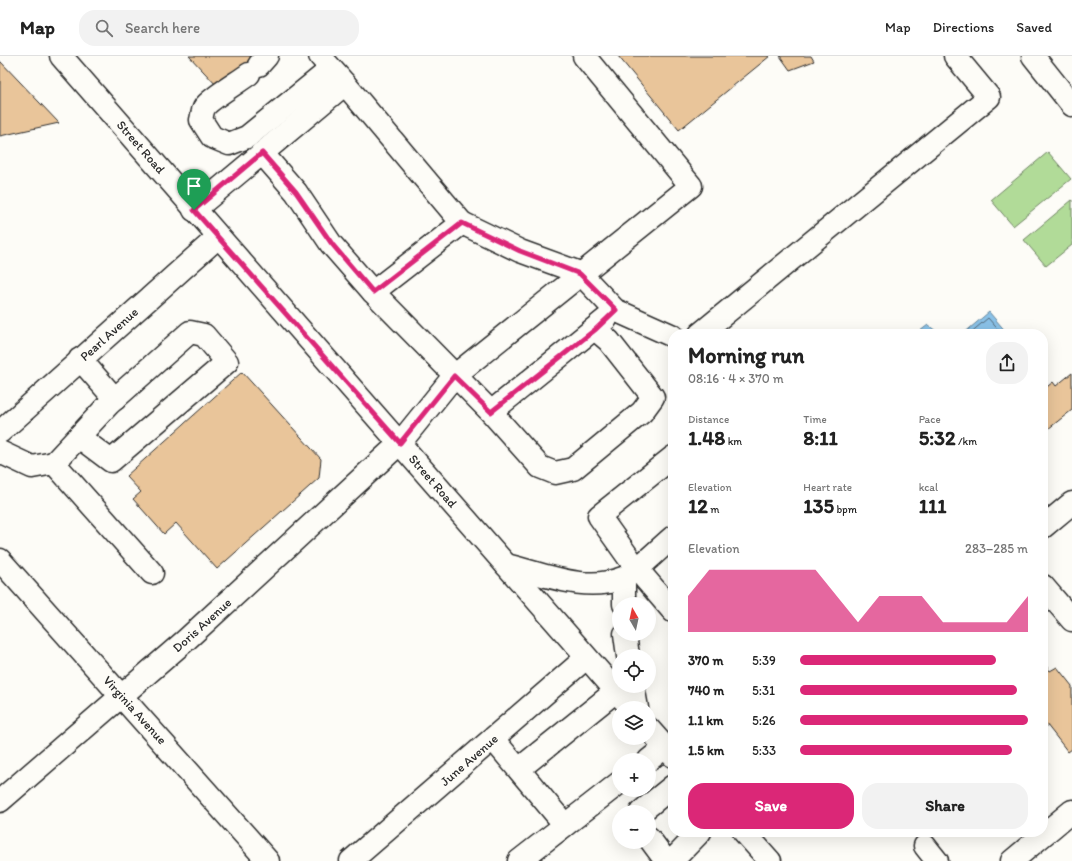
<!DOCTYPE html>
<html lang="en">
<head>
<meta charset="utf-8">
<style>
  :root { --surface:#fff; --page:#f2f2f2; --text:#222; --muted:#767676; --line:#e0e0e0; --accent:#db2777 }
  body { margin:0; font-family:Itim,sans-serif; background:var(--page); color:var(--text); height:100vh; display:flex; flex-direction:column; font-size:15px; white-space:nowrap }
  * { box-sizing:border-box; margin:0 }
  p { font-size:13px; color:var(--muted) }
  .icon { flex:none; width:22px; height:22px; fill:none; stroke:currentColor; stroke-width:2; stroke-linecap:round; stroke-linejoin:round }
  .map { position:relative; flex:1; overflow:hidden }
  .panel { position:absolute; left:668px; top:273px; width:380px; height:508px; display:flex; flex-direction:column; background:var(--surface); border-radius:16px; box-shadow:0 4px 16px #0002 }
  .panel>* { flex:none }
  .needle { width:26px; rotate:351deg }
  .tools { position:absolute; left:612px; top:541px; display:grid; gap:8px }
  .tools a { display:grid; place-items:center; width:44px; height:44px; border-radius:50%; background:var(--surface); box-shadow:0 4px 16px #0002; font-size:20px }
  .pin { position:absolute; display:grid; place-items:center; width:34px; height:34px; color:#fff; margin:-41px -17px; border-radius:50% 50% 50% 0; rotate:-45deg; box-shadow:0 0 4px #0007 }
  .pin .icon { rotate:45deg }
  .round { display:grid; place-items:center; flex:none; width:42px; height:42px; border-radius:16px; background:var(--page) }
  .head { display:flex; align-items:center; justify-content:space-between; height:68px; padding:0 20px }
  h1 { font-size:22px; font-weight:800; line-height:30px }
  .figures { display:grid; grid-template-columns:repeat(3,1fr); gap:6px; height:68px; padding:4px 20px }
  .figures div { display:grid; align-content:center }
  .figures b { font-size:20px; font-weight:800 }
  .figures small { font-size:11px; font-weight:400 }
  .figures p { font-size:11px }
  .chart { height:112px; padding:8px 20px }
  .chart p { display:flex; justify-content:space-between }
  .chart svg { width:100%; height:72px; margin-top:4px; fill:var(--accent); opacity:.7 }
  .primary-button { display:flex; gap:8px; margin-top:auto; padding:8px 20px }
  .primary-button a { flex:1; height:46px; border-radius:16px; background:var(--accent); color:#fff; font-size:16px; font-weight:800; line-height:46px; text-align:center }
  .primary-button a+a { background:var(--page); color:var(--text) }
  ul { padding:0 20px; list-style:none; font-size:13px }
  li { display:grid; grid-template-columns:64px 48px 1fr; align-items:center; height:30px }
  li i { height:10px; border-radius:5px; background:var(--accent) }
  header { display:flex; align-items:center; gap:24px; box-sizing:border-box; height:56px; padding:0 20px; background:var(--surface); border-bottom:1px solid var(--line) }
  header strong { font-size:19px }
  nav { display:flex; gap:22px; margin-inline-start:auto; font-size:14px }
  .search { width:280px; height:36px; background:var(--page); display:flex; align-items:center; gap:10px; box-sizing:border-box; padding:0 14px; border-radius:16px; color:var(--muted); font-size:15px }
  .map>svg:first-child { display:block }
</style>
</head>
<body>
<header>
<strong>Map</strong>
<div class="search"><svg class="icon" aria-label="search" viewBox="0 0 24 24"><circle cx="10" cy="10" r="6"/><path d="M15 15l6 6"/></svg>Search here</div>
<nav><a>Map</a><a>Directions</a><a>Saved</a></nav>
</header>
<div class="map">
<svg width="1072" height="805" viewBox="0 0 1072 805">
  <rect width="100%" height="100%" fill="#fdfcf7"/>
  <filter id="ink" filterUnits="userSpaceOnUse"><feTurbulence type="fractalNoise" baseFrequency=".025" numOctaves="2"/><feDisplacementMap in="SourceGraphic" scale="8" xChannelSelector="R" yChannelSelector="G"/><feConvolveMatrix kernelMatrix="1 2 1 2 8 2 1 2 1" color-interpolation-filters="sRGB"/></filter>
  <g filter="url(#ink)">
    <g fill="#b1db98" stroke="#6e8362">
      <path d="M1048 96 1071 123 1013 170 991 144Z"/>
      <path d="M1072 144V189L1046 210 1024 184Z"/>
    </g>
    <g fill="#8ac2e8" stroke="#64869c">
      <path d="M989 256 1008 278H963Z"/>
      <path d="M928 269 940 278H916Z"/>
    </g>
    <g fill="none" stroke-linecap="round" stroke-linejoin="round">
      <path stroke="#516777" stroke-width="1" d="M969 278 988 262 1002 278"/>
    </g>
    <g fill="#e9c59a" stroke="#2b2b2b">
      <path d="M189 0H251L253 3 250 19 241 9 218 31Z"/>
      <path d="M618 0H770L679 74Z"/>
      <path d="M780 0H811L814 5 790 14Z"/>
      <path d="M0 5 59 67 0 80Z"/>
      <path d="M242 316 321 403 319 422 217 513 176 467 164 478 133 443 141 436 126 420Z"/>
      <path d="M1072 317V354L1043 377V334L1053 326 1056 330Z"/>
      <path d="M1043 606 1050 615 1057 611 1072 630V693L1068 696 1043 664Z"/>
    </g>
    <g fill="none" stroke-linecap="round" stroke-linejoin="round">
      <defs>
        <g id="minor">
          <path d="M1033 0 1072 49"/>
          <path d="M259 9 267 0"/>
          <path d="M249 18C240 25 208 44 204 52 202 56 202 61 201 64L212 81 229 88 247 81 331 13"/>
          <path d="M345 28 462 167 373 236 491 356 540 411 555 417 573 413 642 356 653 341 609 285 595 273"/>
          <path d="M262 97 296 136 331 188 373 236"/>
          <path d="M194 154 345 28 320 0"/>
          <path d="M462 167 520 195 580 217 615 254 673 280"/>
          <path d="M700 278 989 41 955 0"/>
          <path d="M80 303 115 343"/>
          <path d="M491 356 606 263"/>
          <path d="M0 376 218 181"/>
          <path d="M0 396 32 411 54 407 152 517"/>
          <path d="M673 401 599 460 636 512 673 555"/>
          <path d="M54 407 109 348 190 276 204 279 227 306 111 405 79 381"/>
          <path d="M1043 471 1072 447"/>
          <path d="M0 504 268 805"/>
          <path d="M506 509C544 518 585 537 623 522 633 519 663 489 673 481"/>
          <path d="M624 522V548"/>
          <path d="M1043 530 1072 564"/>
          <path d="M625 578 628 600"/>
          <path d="M633 630 637 652"/>
          <path d="M493 683 565 769"/>
          <path d="M649 704 664 692"/>
          <path d="M519 713 616 635"/>
          <path d="M0 745 186 584 400 387 454 320 691 130 584 0"/>
          <path d="M641 756 673 730"/>
          <path d="M649 782 666 805"/>
          <path d="M925 790 937 805"/>
          <path d="M351 805 586 602"/>
          <path d="M519 805 619 727"/>
          <path d="M672 805 700 776"/>
          <path d="M1012 805 1072 755"/>
        </g>
        <g id="major">
          <path d="M61 0 631 652"/>
          <path d="M649 673 673 700"/>
          <path d="M744 776 770 805"/>
        </g>
      </defs>
      <use href="#minor" stroke="#2b2b2b" stroke-width="25"/>
      <use href="#major" stroke="#2b2b2b" stroke-width="25"/>
      <use href="#minor" stroke="#fdfcf7" stroke-width="22"/>
      <use href="#major" stroke="#fdfcf7" stroke-width="22"/>
    </g>
  </g>
  <g fill="none" stroke-linecap="round" stroke-linejoin="round" filter="url(#ink)">
    <defs>
      <path id="route" d="M262 97 296 136 332 188 373 236 462 167 520 195 580 218 616 254 596 273 491 356 454 320 400 387 194 154Z"/>
    </defs>
    <use href="#route" stroke="#fff" stroke-width="8"/>
    <use href="#route" stroke="#db2777" stroke-width="5"/>
  </g>
  <g text-anchor="middle" dominant-baseline="central" stroke-width="3" stroke-linejoin="round" paint-order="stroke">
    <g font-size="13" fill="#2b2b2b" stroke="#fdfcf7">
      <text transform="translate(141 91) rotate(49)">Street Road</text>
      <text transform="translate(109 278) rotate(-42)">Pearl Avenue</text>
      <text transform="translate(433 425) rotate(49)">Street Road</text>
      <text transform="translate(202 569) rotate(-42)">Doris Avenue</text>
      <text transform="translate(135 654) rotate(48)">Virginia Avenue</text>
      <text transform="translate(469 704) rotate(-41)">June Avenue</text>
    </g>
  </g>
</svg>
<div class="tools">
<a><svg class="needle" viewBox="-14 -14 28 28"><path d="M0-13l5 13h-10z" fill="#e53935"/><path d="M0 13l5-13h-10z" fill="#767676"/></svg></a>
<a><svg class="icon" aria-label="locate" viewBox="0 0 24 24"><circle cx="12" cy="12" r="6"/><path d="M12 2v4M12 18v4M2 12h4M18 12h4"/></svg></a>
<a><svg class="icon" aria-label="layers" viewBox="0 0 24 24"><path d="M12 4l9 5-9 5-9-5zM3 14l9 5 9-5"/></svg></a>
<a>+</a>
<a>−</a>
</div>
<div class="pin" style="left:194px;top:154px;background:#1e9e55"><svg class="icon" aria-label="arrive" viewBox="0 0 24 24"><path d="M6 21V4h12l-3 4 3 4H6"/></svg></div>
<section class="panel">
<div class="head"><div><h1>Morning run</h1><p>08:16 · 4 × 370 m</p></div><a class="round"><svg class="icon" aria-label="share" viewBox="0 0 24 24"><path d="M12 15V3M7 8l5-5 5 5M5 13v7h14v-7"/></svg></a></div>
<div class="figures">
<div><p>Distance</p><b>1.48<small> km</small></b></div>
<div><p>Time</p><b>8:11</b></div>
<div><p>Pace</p><b>5:32<small> /km</small></b></div>
</div>
<div class="figures">
<div><p>Elevation</p><b>12<small> m</small></b></div>
<div><p>Heart rate</p><b>135<small> bpm</small></b></div>
<div><p>kcal</p><b>111</b></div>
</div>
<div class="chart"><p><span>Elevation</span>283–285 m</p>
<svg viewBox="0 0 160 44" preserveAspectRatio="none"><path d="M0 44V22L10 6L20 6L30 6L40 6L50 6L60 6L70 22L80 38L90 22L100 22L110 22L120 38L130 38L140 38L150 38L160 22V44z"/></svg>
</div>
<ul>
<li><b>370 m</b>5:39<i style="width:86%"></i></li>
<li><b>740 m</b>5:31<i style="width:95%"></i></li>
<li><b>1.1 km</b>5:26<i style="width:100%"></i></li>
<li><b>1.5 km</b>5:33<i style="width:93%"></i></li>
</ul>
<div class="primary-button"><a>Save</a><a>Share</a></div>
</section>
</div>
</body>
</html>
